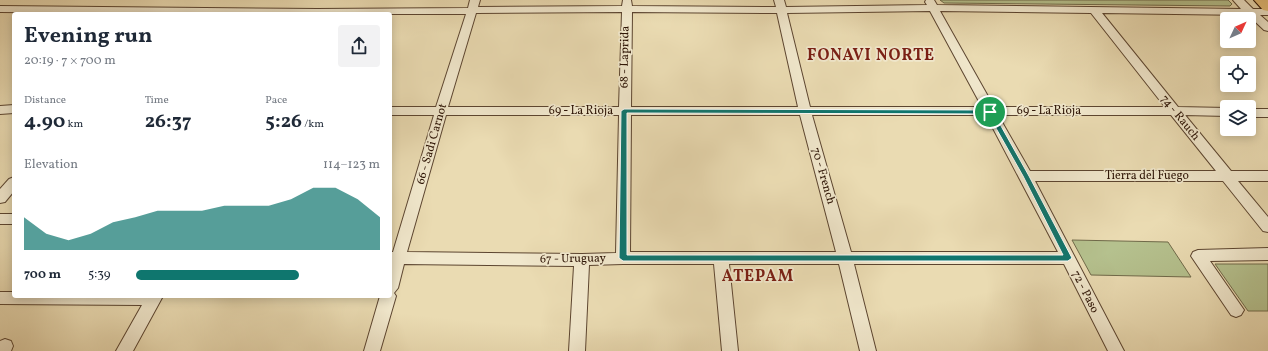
<!DOCTYPE html>
<html lang="en">
<head>
<meta charset="utf-8">
<style>
  :root { --surface:#fff; --page:#f2f2f3; --text:#1f2937; --muted:#747a83; --accent:#0f766e }
  body { margin:0; font-family:Vollkorn,serif; background:var(--page); color:var(--text); height:100vh; display:flex; flex-direction:column; font-size:15px; white-space:nowrap }
  * { box-sizing:border-box; margin:0 }
  p { font-size:13px; color:var(--muted) }
  .icon { flex:none; width:22px; height:22px; fill:none; stroke:currentColor; stroke-width:2; stroke-linecap:round; stroke-linejoin:round }
  .map { position:relative; flex:1; overflow:hidden }
  .panel { position:absolute; left:12px; top:12px; width:380px; height:286px; display:flex; flex-direction:column; background:var(--surface); border-radius:4px; box-shadow:0 2px 10px #0003 }
  .panel>* { flex:none }
  .needle { width:26px; rotate:46deg }
  .fabs { position:absolute; left:1220px; top:12px; display:grid; gap:8px }
  .fabs a { display:grid; place-items:center; width:36px; height:36px; border-radius:4px; background:var(--surface); box-shadow:0 2px 10px #0003; font-size:20px }
  .pin { position:absolute; display:grid; place-items:center; width:34px; height:34px; color:#fff; margin:-17px; border:2px solid #fff; border-radius:50%; box-shadow:0 1px 4px #0007 }
  .round { display:grid; place-items:center; flex:none; width:42px; height:42px; border-radius:4px; background:var(--page) }
  .summary { display:flex; align-items:center; justify-content:space-between; height:68px; padding:0 12px }
  h1 { font-size:22px; font-weight:700; line-height:30px }
  .metrics { display:grid; grid-template-columns:repeat(3,1fr); gap:6px; height:68px; padding:4px 12px }
  .metrics div { display:grid; align-content:center }
  .metrics b { font-size:20px; font-weight:700 }
  .metrics small { font-size:11px; font-weight:400 }
  .metrics p { font-size:11px }
  .chart { height:112px; padding:8px 12px }
  .chart p { display:flex; justify-content:space-between }
  .chart svg { width:100%; height:72px; margin-top:4px; fill:var(--accent); opacity:.7 }
  ul { padding:0 12px; list-style:none; font-size:13px }
  li { display:grid; grid-template-columns:64px 48px 1fr; align-items:center; height:30px }
  li i { height:10px; border-radius:5px; background:var(--accent) }
  .map>svg:first-child { display:block }
</style>
</head>
<body>
<div class="map">
<svg width="1268" height="351" viewBox="0 0 1268 351">
  <rect width="100%" height="100%" fill="#eadbb2"/>
  <filter id="stains"><feTurbulence type="fractalNoise" baseFrequency=".005" numOctaves="4"/><feColorMatrix values="0 0 0 0 .2 0 0 0 0 .09 0 0 0 0 .02 0 0 0 .5 -.17"/></filter>
  <radialGradient id="worn" r=".72"><stop offset=".6" stop-color="#630" stop-opacity="0"/><stop offset="1" stop-color="#630" stop-opacity=".3"/></radialGradient>
  <g fill="#b5c18e" stroke="#706a4a">
    <path d="M940 0H1228L1232 4 1230 6 944 3Z"/>
    <path d="M1072 240 1168 242 1191 277 1091 275Z"/>
    <path d="M1215 264H1268V311H1248Z"/>
  </g>
  <g fill="none" stroke-linecap="round" stroke-linejoin="round">
    <defs>
      <g id="minor">
        <path d="M470 0H480L478 7 622 6 623 0H631L632 6 776 7 774 0H784L786 7 927 5 925 2 926 0H934L937 5 1241 9 1233 0H1244L1253 9H1268V15H1260L1268 22V31L1264 30 1248 15 1102 13 1178 107 1227 108V116L1185 115 1231 171H1268V181H1238L1268 217V232L1263 231 1223 181H1035L1124 351H1108L1064 264H854L876 351H860L839 264H729L738 351H722L714 264H623L589 265 585 351H569L574 266 404 264 398 288 394 293 396 296 380 351H364L380 296H390V252H393L434 115H390V107H436L466 14H209L0 12V6L317 9 468 8ZM930 11 982 107H810L787 13ZM940 11 1091 13 1165 107H994ZM622 12 619 107H448L476 13ZM632 12 777 13 798 107H631ZM446 115H619L616 253 582 254 407 252ZM631 115H800L836 252H630ZM812 115H986L1058 252H851ZM998 115H1171L1216 171H1030Z"/>
        <path d="M14 105V113L0 114V106Z"/>
        <rect x="1249" y="109" width="19" height="8"/>
        <path d="M14 177V191L5 202 0 203V189L9 179Z"/>
        <rect x="0" y="214" width="14" height="10"/>
        <path d="M1268 248V260L1210 261 1244 310 1241 315 1236 317 1231 315 1191 256 1193 252 1198 250Z"/>
        <path d="M0 292H14V296H163L133 351H116L142 305 0 304Z"/>
        <path d="M5 339 11 341 13 346 11 351H0V341Z"/>
      </g>
      <path id="highway" d="M1254 0H1268V11L1263 10Z"/>
    </defs>
    <use href="#minor" stroke="#5c4530" stroke-width="2"/>
    <use href="#highway" stroke="#2c1305" stroke-width="2"/>
    <use href="#minor" fill="#f1e8cd" fill-rule="evenodd"/>
    <use href="#highway" fill="#e5be79" fill-rule="evenodd"/>
  </g>
  <path fill="#0f766e" stroke="#fff" fill-rule="evenodd" d="M624 109 992 110 1029 176 1072 258 1068 261H623L619 258 621 111ZM627 113 988 114 1023 176 1063 255H627Z"/>
  <g text-anchor="middle" dominant-baseline="central" stroke-width="3.5" stroke-linejoin="round" paint-order="stroke">
    <g font-size="12" fill="#2c1305" stroke="#f1e8cd">
      <text transform="translate(625 57) rotate(-89)">68 - Laprida</text>
      <text x="581" y="111">69 - La Rioja</text>
      <text x="1049" y="111">69 - La Rioja</text>
      <text transform="translate(1180 118) rotate(51)">74 - Rauch</text>
      <text transform="translate(432 144) rotate(-74)">66 - Sadi Carnot</text>
      <text transform="translate(823 176) rotate(74)">70 - French</text>
      <text x="1147" y="176">Tierra del Fuego</text>
      <text transform="translate(573 259) rotate(-1)">67 - Uruguay</text>
      <text transform="translate(1085 292) rotate(63)">72 - Paso</text>
    </g>
    <g font-size="16" font-weight="bold" letter-spacing="1" fill="#7a1f14" stroke="#f1e8cd">
      <text x="871" y="56">FONAVI NORTE</text>
      <text x="758" y="277">ATEPAM</text>
    </g>
  </g>
  <rect width="100%" height="100%" filter="url(#stains)"/>
  <rect width="100%" height="100%" fill="url(#worn)"/>
</svg>
<div class="fabs">
<a><svg class="needle" viewBox="-14 -14 28 28"><path d="M0-13l5 13h-10z" fill="#e53935"/><path d="M0 13l5-13h-10z" fill="#747a83"/></svg></a>
<a><svg class="icon" aria-label="locate" viewBox="0 0 24 24"><circle cx="12" cy="12" r="6"/><path d="M12 2v4M12 18v4M2 12h4M18 12h4"/></svg></a>
<a><svg class="icon" aria-label="layers" viewBox="0 0 24 24"><path d="M12 4l9 5-9 5-9-5zM3 14l9 5 9-5"/></svg></a>
</div>
<div class="pin" style="left:990px;top:112px;background:#1e9e55"><svg class="icon" aria-label="arrive" viewBox="0 0 24 24"><path d="M6 21V4h12l-3 4 3 4H6"/></svg></div>
<section class="panel">
<div class="summary"><div><h1>Evening run</h1><p>20:19 · 7 × 700 m</p></div><a class="round"><svg class="icon" aria-label="share" viewBox="0 0 24 24"><path d="M12 15V3M7 8l5-5 5 5M5 13v7h14v-7"/></svg></a></div>
<div class="metrics">
<div><p>Distance</p><b>4.90<small> km</small></b></div>
<div><p>Time</p><b>26:37</b></div>
<div><p>Pace</p><b>5:26<small> /km</small></b></div>
</div>
<div class="chart"><p><span>Elevation</span>114–123 m</p>
<svg viewBox="0 0 160 44" preserveAspectRatio="none"><path d="M0 44V24L10 34L20 38L30 34L40 27L50 24L60 20L70 20L80 20L90 17L100 17L110 17L120 13L130 6L140 6L150 13L160 24V44z"/></svg>
</div>
<ul>
<li><b>700 m</b>5:39<i style="width:67%"></i></li>
</ul>
</section>
</div>
</body>
</html>
